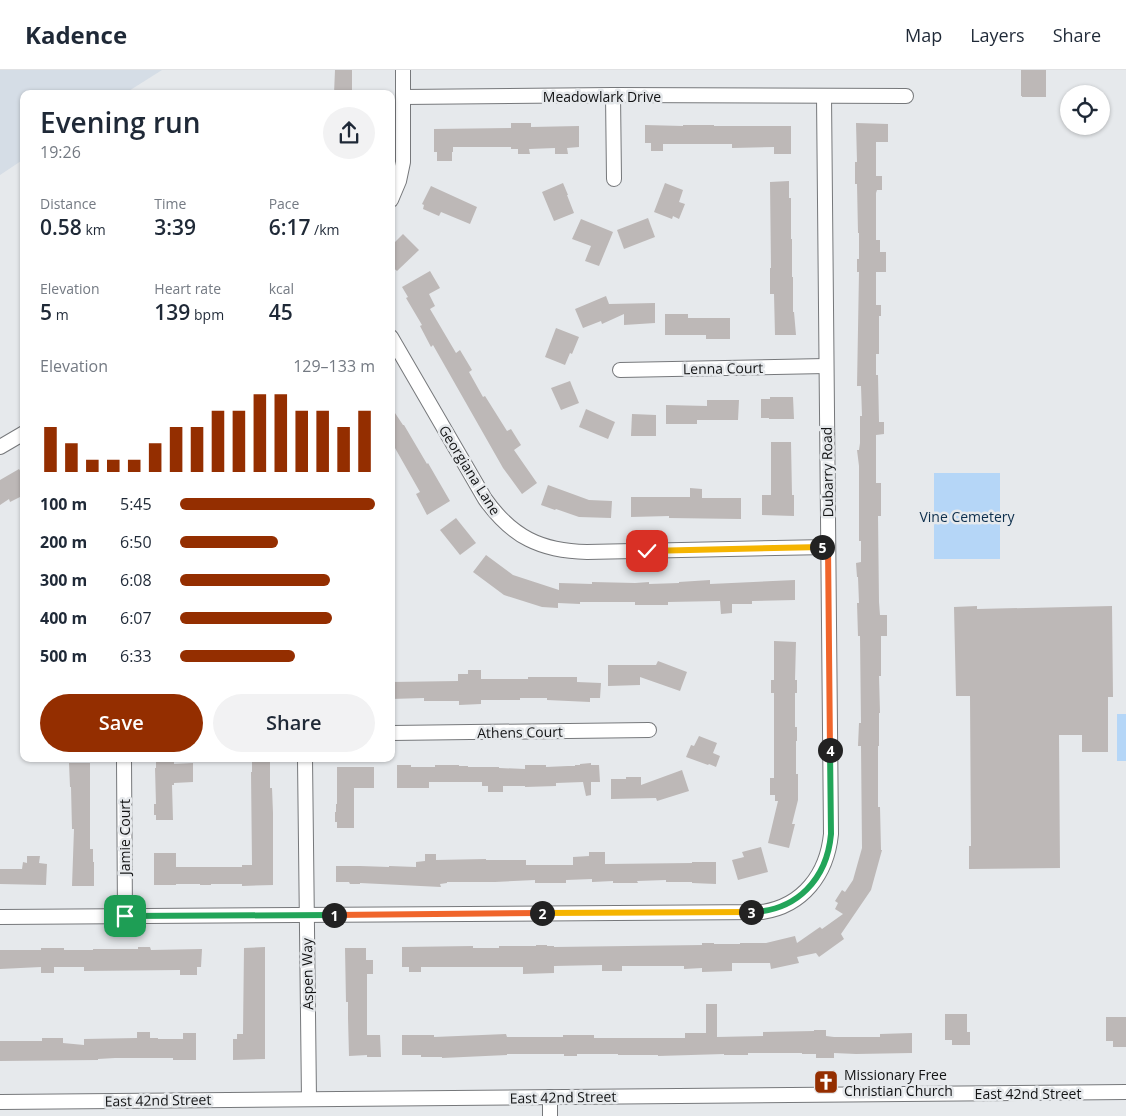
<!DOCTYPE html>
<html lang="en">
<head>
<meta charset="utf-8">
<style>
  :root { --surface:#fff; --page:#f2f2f3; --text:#1f2937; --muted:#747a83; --line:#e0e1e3; --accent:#942e00 }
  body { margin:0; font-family:"Open Sans",sans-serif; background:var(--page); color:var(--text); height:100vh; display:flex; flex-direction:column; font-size:19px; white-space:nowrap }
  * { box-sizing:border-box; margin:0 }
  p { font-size:16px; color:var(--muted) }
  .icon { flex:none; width:28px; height:28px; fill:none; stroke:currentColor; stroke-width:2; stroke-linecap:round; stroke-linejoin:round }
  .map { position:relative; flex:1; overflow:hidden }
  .details { position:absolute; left:20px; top:20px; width:375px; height:672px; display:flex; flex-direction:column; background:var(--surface); border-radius:10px; box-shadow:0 1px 4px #0004 }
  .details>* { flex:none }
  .fabs { position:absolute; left:1060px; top:15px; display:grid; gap:10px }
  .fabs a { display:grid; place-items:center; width:50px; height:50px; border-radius:50%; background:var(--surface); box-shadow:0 1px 4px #0004; font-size:25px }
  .pin { position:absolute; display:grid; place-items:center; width:42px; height:42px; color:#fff; margin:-21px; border-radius:10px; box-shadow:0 2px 8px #0006 }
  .km { position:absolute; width:25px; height:25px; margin:-12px; border-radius:50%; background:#222; color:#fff; font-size:14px; line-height:25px; text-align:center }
  .round { display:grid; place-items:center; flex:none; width:52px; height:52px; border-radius:26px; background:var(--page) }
  .summary { display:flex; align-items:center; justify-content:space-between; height:85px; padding:0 20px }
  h1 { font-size:28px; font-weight:600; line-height:38px }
  .figures { display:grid; grid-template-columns:repeat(3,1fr); gap:8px; height:85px; padding:5px 20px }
  .figures div { display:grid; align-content:center }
  .figures b { font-size:21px; font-weight:600 }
  .figures small { font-size:14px; font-weight:400 }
  .figures p { font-size:14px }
  .chart { height:140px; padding:10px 20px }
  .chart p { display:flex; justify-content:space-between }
  .chart svg { width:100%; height:90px; margin-top:5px; stroke:var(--accent); stroke-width:6 }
  .action { display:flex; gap:10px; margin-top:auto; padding:10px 20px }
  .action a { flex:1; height:58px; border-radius:30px; background:var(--accent); color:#fff; font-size:20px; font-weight:600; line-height:58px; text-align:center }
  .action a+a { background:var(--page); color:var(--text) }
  ul { padding:0 20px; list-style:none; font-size:16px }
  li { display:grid; grid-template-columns:80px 60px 1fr; align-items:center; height:38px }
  li i { height:12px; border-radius:6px; background:var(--accent) }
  header { display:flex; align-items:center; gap:30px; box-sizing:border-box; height:70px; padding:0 25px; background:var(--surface); border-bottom:1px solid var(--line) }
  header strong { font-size:24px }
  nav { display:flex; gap:28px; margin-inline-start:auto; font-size:18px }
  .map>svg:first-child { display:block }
</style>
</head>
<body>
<header>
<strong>Kadence</strong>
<nav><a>Map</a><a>Layers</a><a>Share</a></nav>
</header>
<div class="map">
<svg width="1126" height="1046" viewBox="0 0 1126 1046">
  <rect width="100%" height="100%" fill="#e6e9ec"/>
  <path fill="#d5dde6" d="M0 0H162L124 24H24V89L0 105Z"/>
  <g fill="#b5d6f7">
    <rect x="934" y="403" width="66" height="86"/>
    <rect x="1117" y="644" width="9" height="47"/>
  </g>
  <g fill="#bdb8b7">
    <path d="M335 0H352V24H334Z"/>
    <path d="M1021 0H1046V27H1022V26H1021Z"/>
    <path d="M511 53H531V57L579 56V77L567 78 568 84H555V78L529 79 530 84H518V79H511V77H453V82H452V91H437V82H434V59L511 58Z"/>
    <path d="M856 53 888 54V72H876V106H882V120H877L876 123V170H880V182H886V202H876V235H881V246H879V284H876V305H878L879 352H884V364L876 365V413H881V446H878L879 532 880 545H887V566H881V606H879L880 643H879V676H878V737H880L881 780H882L871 820 841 864 844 869 819 887 816 883 797 887 799 893 771 899 770 893H732V901L702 902V898L684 899V896H622V901H602V895L554 896V903L523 904V897H421V902H409V897H402V877L473 876V878H499V876H536V875H547V876H554V877L702 875V873H714V874H740V873H766L795 866 797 873 820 857 822 859 843 844 835 839 838 833 835 831 842 820 845 822 853 810 862 778 861 676H858L859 653H861L860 566H858L857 533H859L858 507H857L856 493 861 492V471H859V396L857 380H859L860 373V346H862L861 316H857L859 202H857V189H859V163H858L857 114H855V92H857Z"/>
    <path d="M645 55 683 56V55H714V56H791V84H774V77L732 78V74H663V81H651V73H645Z"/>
    <path d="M789 111V128H791V169H792V207H793V242H794L796 265H775L774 224H770V198H771L770 112Z"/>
    <path d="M563 113 568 125H567L574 143 554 151 542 122Z"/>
    <path d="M665 113 683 120 679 132 685 134 679 149 673 146 672 149 654 142Z"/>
    <path d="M431 116 477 137 470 154 441 142 439 146 423 139 424 135 422 134Z"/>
    <path d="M648 148 655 167 624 179 617 160Z"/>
    <path d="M581 149 613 162 599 196 585 191 591 176 572 169Z"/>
    <path d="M403 164 419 180 397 201 391 196V176Z"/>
    <path d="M430 201 440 218 429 224 435 236 430 239 456 283 460 280 472 300 469 302 483 327 485 326 507 361 511 359 521 375 514 380 537 413 522 424 503 398 433 275 431 277 420 256 422 255 406 228 408 227 402 217Z"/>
    <path d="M606 226 609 234 655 233V253L624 255V244L602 254 601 251 583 258 575 239Z"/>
    <path d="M665 244H688V248H730V269H706V265H665Z"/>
    <path d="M556 258 579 267 572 284 570 283 565 295 545 287Z"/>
    <path d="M570 311 579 333 561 340 551 318Z"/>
    <path d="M770 327H793L794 349H769V348H761V329H770Z"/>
    <path d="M707 330H739L738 350H697V354H666V335L707 336Z"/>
    <path d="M391 337 403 355H404L427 394 428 393 450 431 427 445 416 424 420 422 391 371Z"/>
    <path d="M586 339 615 352 608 369 579 357Z"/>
    <path d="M632 344 656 345V366H631Z"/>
    <path d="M771 372H791L792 425H794V446L762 445V425H771Z"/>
    <path d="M19 399 24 407V425L10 432 9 429 0 435V410Z"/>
    <path d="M548 415 589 430 612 431 611 448 579 447 556 439 555 440 541 435Z"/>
    <path d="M690 418 702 419V428H741V449L669 448V446L631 447V427H690Z"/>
    <path d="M456 448 476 473 460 485 440 460Z"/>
    <path d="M486 485 513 505 559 520V513L592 514V512L635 513 649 512V514L679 513V512L710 510V514L795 510V530L752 531V534H732V543L721 544 720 531 668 532V535H635V532H580V534L558 533V538L542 537 504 525 473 502Z"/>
    <path d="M977 536V539L1112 536 1113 627H1108V682H1082V665H1059L1060 798 969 799V776H971L970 626H956L954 537Z"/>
    <path d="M774 571 796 572 795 610H797V623H795V657H797V671H796V704H798V730L792 754H795L789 778 768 773 778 731H775V725H770V708H774V623H771V610H774Z"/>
    <path d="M658 591 687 602 680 621 640 607V615L608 616V595H656Z"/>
    <path d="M468 600H481V609H528V607H577V612L601 613 600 628H590V632L547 630V628H520V630H481V634L459 635V631H424V628L391 629V612L458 611V604H468Z"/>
    <path d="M699 666 717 673 713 683 720 686 716 697 709 694 708 695 686 687 691 675 694 676Z"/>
    <path d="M156 689H174V694L193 693V712L174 713V715H172L173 750H156V745H154V734H156L155 698H156Z"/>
    <path d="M252 689H270V718H272L273 743V815L242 816V814H211V815H200V814H176V815H154V783H176V797H242V795H252L251 702H252Z"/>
    <path d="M69 693H90V779H93V792H94V816H72L74 759H72L71 717H70Z"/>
    <path d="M591 693V695H599L600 712H591V725L586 726 583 712 556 713V716L525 717V716H503V722H488V716H482V712H429V718H397V695H411V697H435V695H459V696H468V697H499V698L525 699V695H546V697L568 696H575V695H580V694Z"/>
    <path d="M337 697H374V718H354V758H337V752H335V742H336V734H337Z"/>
    <path d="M682 700 689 721 657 731 656 728 611 729V709H626V707H641V715Z"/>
    <path d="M761 777 768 802 738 810 732 790 744 787 742 782Z"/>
    <path d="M589 782H605V794L692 793V792H716V814L692 813V812H666V810L637 811 638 813H613V811L592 812V809L566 810V813H535V810L495 812H447V813L440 814 441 817 360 813V814H350L349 812H336V796H360L389 797V796L416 797V792L425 791V784H436V790L486 789V790H526V795H573V787L589 786Z"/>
    <path d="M27 786H40L39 793 47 794 46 815 0 814V799H22L23 792 27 793Z"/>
    <path d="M138 877H150L151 880 202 879 201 897H197V905H180V900L84 901V897H54V903H41V897L0 899V880H41V878H64V880H93V879H138Z"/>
    <path d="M265 877V989L233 990V969H237V964H243L244 878Z"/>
    <path d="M345 878H366V890H373V904H367V965H380L381 987H367V985L349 986 348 948V932H346Z"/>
    <path d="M706 934H717V967L763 966V962L814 961V960H826V966L834 967H880V964L912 963V983L856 984 834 983V988H816V984H802V983H748V985H724V984L658 986V985H618V984H577V986H564V984H507V985L442 988V987H421V985H402V965H434V967L506 964 507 967H563V965H594V968H685V963H706Z"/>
    <path d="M945 944H967V962H970V975H952V970H945Z"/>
    <path d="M1106 947H1126V977H1113V971H1106Z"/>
    <path d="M137 962H150V968H158V969H183V963H196V990H173V988H115L98 989V990L0 991V971H42V968H63V973L84 975V969L137 968Z"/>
  </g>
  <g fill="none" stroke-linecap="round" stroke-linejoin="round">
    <defs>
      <g id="minor">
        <path d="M613 25 614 109"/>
        <path d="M403 27 613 25 906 26"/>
        <path d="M391 130 399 111 403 92V0"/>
        <path d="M391 267 485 429C512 467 541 481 587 482L828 477"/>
        <path d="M620 300 826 296"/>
        <path d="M0 377 24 363"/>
        <path d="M391 663 649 660"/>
        <path d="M124 689 125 846"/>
        <path d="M305 689 309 1029"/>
        <path d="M0 847 762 842C803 836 827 804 831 764L824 26"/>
        <path d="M550 1027V1046"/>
        <path d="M0 1032 1126 1022"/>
      </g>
    </defs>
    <use href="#minor" stroke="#76787b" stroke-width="16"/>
    <use href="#minor" stroke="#fff" stroke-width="14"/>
  </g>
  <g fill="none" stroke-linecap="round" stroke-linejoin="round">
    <defs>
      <path id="split-1" d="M125 846 334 845"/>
      <path id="split-2" d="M334 845 542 843"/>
      <path id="split-3" d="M542 843 751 842"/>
      <path id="split-4" d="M751 842C797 841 827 809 831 764L830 680"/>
      <path id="split-5" d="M822 477H828L830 680"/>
      <path id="split-6" d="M647 481 822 477"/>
    </defs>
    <use href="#split-1" stroke="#fff" stroke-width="10"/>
    <use href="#split-2" stroke="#fff" stroke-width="10"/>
    <use href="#split-3" stroke="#fff" stroke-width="10"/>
    <use href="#split-4" stroke="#fff" stroke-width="10"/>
    <use href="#split-5" stroke="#fff" stroke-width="10"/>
    <use href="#split-6" stroke="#fff" stroke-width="10"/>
    <use href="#split-1" stroke="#22a559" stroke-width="6"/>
    <use href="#split-2" stroke="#f0652b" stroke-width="6"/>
    <use href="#split-3" stroke="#f5b400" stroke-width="6"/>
    <use href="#split-4" stroke="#22a559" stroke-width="6"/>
    <use href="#split-5" stroke="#f0652b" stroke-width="6"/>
    <use href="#split-6" stroke="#f5b400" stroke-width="6"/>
  </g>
  <defs>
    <symbol id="church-square" viewBox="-11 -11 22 22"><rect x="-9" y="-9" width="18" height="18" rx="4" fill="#942e00" stroke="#e6e9ec"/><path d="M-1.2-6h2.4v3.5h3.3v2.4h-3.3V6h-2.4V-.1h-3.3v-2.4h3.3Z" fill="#fff"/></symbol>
  </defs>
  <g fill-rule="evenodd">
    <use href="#church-square" x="812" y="998" width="28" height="28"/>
  </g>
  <g text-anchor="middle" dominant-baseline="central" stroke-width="5" stroke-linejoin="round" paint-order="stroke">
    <g font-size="14" fill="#131415" stroke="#e6e9ec">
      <text x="602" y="26">Meadowlark Drive</text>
      <text transform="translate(723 298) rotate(-1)">Lenna Court</text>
      <text transform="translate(470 400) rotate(58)">Georgiana Lane</text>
      <text transform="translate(827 402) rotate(-91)">Dubarry Road</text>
      <text transform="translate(520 662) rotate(-1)">Athens Court</text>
      <text transform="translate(124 767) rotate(-90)">Jamie Court</text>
      <text transform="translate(307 904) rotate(-91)">Aspen Way</text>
      <text x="1028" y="1023">East 42nd Street</text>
      <text transform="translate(563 1027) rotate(-1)">East 42nd Street</text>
      <text transform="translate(158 1030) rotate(-1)">East 42nd Street</text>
    </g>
    <g font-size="14" fill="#0c2e4c" stroke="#e6e9ec">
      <text x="967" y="446">Vine Cemetery</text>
    </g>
    <g font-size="14" fill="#131415" stroke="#e6e9ec" text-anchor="start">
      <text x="844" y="1004">Missionary Free<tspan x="844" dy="16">Christian Church</tspan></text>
    </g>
  </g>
</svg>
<div class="fabs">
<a><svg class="icon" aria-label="locate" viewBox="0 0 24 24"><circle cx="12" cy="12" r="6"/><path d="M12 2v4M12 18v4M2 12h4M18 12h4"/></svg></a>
</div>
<div class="pin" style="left:125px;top:846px;background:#1e9e55"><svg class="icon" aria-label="arrive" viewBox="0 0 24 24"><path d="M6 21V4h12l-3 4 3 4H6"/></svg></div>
<div class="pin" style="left:647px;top:481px;background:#d93025"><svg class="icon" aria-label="check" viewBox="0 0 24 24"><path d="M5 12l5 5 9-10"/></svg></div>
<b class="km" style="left:334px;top:845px">1</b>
<b class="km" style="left:542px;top:843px">2</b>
<b class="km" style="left:751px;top:842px">3</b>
<b class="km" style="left:830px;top:680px">4</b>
<b class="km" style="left:822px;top:477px">5</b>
<section class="details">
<div class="summary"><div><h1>Evening run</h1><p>19:26</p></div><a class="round"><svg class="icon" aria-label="share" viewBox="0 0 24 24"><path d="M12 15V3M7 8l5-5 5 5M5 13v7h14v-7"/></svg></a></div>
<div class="figures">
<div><p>Distance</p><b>0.58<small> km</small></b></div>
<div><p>Time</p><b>3:39</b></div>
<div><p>Pace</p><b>6:17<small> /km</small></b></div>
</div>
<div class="figures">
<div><p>Elevation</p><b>5<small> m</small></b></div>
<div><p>Heart rate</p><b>139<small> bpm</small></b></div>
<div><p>kcal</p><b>45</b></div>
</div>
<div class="chart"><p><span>Elevation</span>129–133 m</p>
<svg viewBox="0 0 160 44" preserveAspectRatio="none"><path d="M5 44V22M15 44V30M25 44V38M35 44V38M45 44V38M55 44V30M65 44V22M75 44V22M85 44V14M95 44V14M105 44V6M115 44V6M125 44V14M135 44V14M145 44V22M155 44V14"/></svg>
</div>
<ul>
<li><b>100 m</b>5:45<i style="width:100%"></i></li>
<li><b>200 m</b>6:50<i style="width:50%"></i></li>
<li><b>300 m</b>6:08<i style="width:77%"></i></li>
<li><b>400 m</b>6:07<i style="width:78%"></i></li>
<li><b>500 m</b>6:33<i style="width:59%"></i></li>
</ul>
<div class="action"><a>Save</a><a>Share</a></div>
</section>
</div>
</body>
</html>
